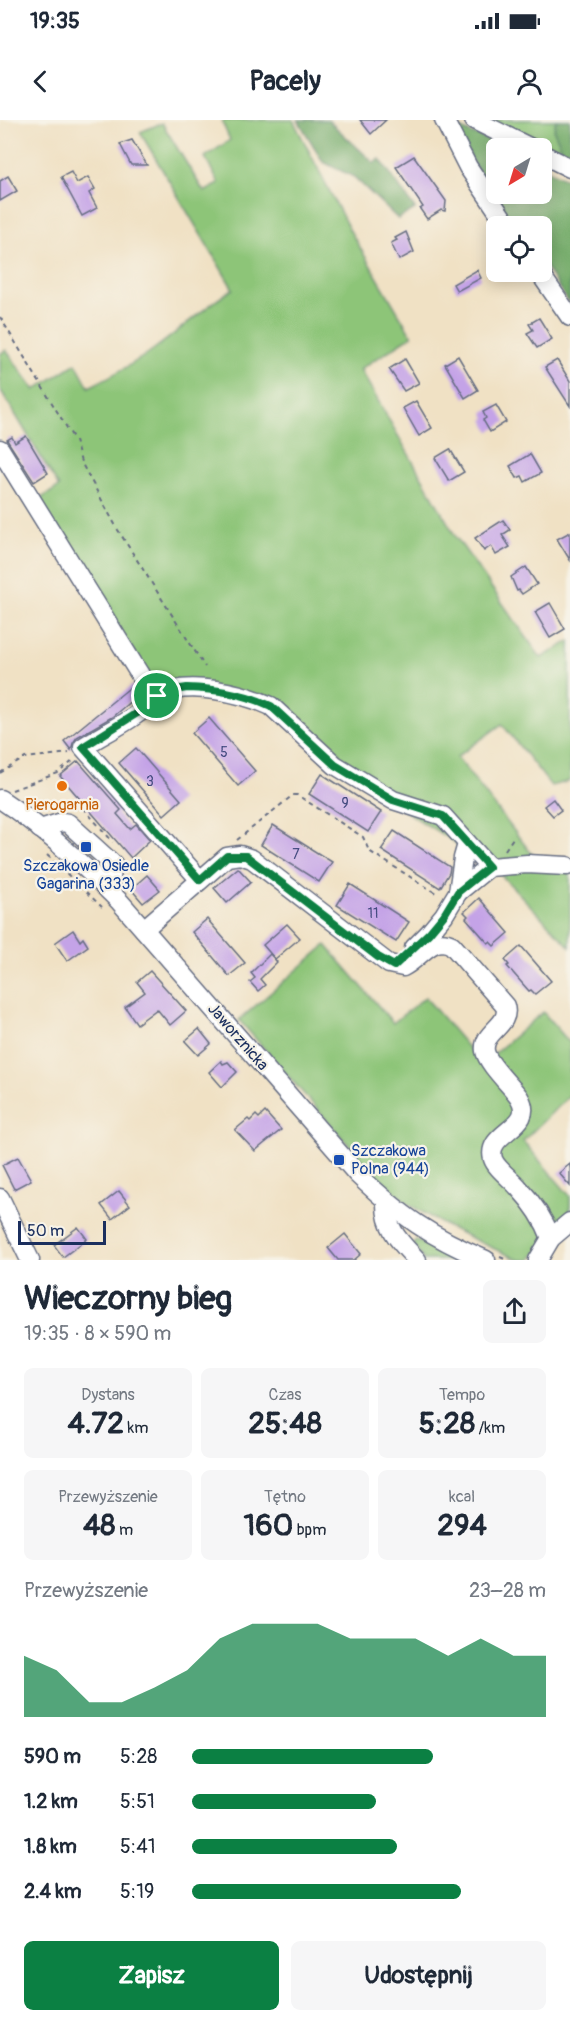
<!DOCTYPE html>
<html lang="pl">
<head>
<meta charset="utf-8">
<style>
  :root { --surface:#fff; --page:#f6f6f7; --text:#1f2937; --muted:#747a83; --accent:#0b8043 }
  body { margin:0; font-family:Pangolin,sans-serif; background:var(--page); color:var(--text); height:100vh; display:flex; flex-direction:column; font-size:22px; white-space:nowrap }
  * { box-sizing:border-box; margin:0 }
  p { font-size:20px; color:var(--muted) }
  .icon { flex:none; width:33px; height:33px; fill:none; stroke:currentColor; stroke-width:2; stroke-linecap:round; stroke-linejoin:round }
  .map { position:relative; height:1140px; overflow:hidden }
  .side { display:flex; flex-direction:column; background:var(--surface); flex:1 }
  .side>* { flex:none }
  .needle { width:39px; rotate:218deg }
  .controls { position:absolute; left:486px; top:18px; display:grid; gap:12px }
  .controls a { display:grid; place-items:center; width:66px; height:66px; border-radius:9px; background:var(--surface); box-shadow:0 3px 15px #0003; font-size:30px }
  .scale { position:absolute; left:18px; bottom:15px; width:88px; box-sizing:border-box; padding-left:6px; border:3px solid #1b2f5e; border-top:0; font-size:16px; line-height:21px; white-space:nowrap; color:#1b2f5e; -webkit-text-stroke:4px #f7f3e8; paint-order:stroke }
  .pin { position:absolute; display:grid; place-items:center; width:51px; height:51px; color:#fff; margin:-26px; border:3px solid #fff; border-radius:50%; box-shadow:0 2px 6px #0007 }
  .round { display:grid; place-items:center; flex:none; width:63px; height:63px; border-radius:9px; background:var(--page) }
  .headline { display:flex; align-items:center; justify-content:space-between; height:102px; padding:0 24px }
  h1 { font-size:33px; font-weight:800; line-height:45px }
  .figures { display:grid; grid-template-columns:repeat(3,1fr); gap:9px; height:102px; padding:6px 24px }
  .figures div { display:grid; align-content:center; border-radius:9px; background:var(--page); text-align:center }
  .figures b { font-size:30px; font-weight:800 }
  .figures small { font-size:16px; font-weight:400 }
  .figures p { font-size:16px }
  .chart { height:168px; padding:12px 24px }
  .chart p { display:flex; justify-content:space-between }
  .chart svg { width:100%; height:108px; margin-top:6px; fill:var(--accent); opacity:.7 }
  .action { display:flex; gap:12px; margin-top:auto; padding:12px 24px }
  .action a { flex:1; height:69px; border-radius:9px; background:var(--accent); color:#fff; font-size:24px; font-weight:800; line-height:69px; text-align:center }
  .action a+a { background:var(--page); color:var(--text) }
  ul { padding:0 24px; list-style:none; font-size:20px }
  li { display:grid; grid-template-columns:96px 72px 1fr; align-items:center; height:45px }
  li i { height:15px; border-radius:8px; background:var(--accent) }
  .status { display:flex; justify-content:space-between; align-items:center; height:42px; padding:0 30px; background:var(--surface); direction:ltr }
  .status svg { height:16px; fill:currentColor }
  header { display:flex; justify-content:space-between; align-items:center; height:78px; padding:0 24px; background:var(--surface); font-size:27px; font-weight:800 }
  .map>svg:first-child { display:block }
</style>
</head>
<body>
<div class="status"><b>19:35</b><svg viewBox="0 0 49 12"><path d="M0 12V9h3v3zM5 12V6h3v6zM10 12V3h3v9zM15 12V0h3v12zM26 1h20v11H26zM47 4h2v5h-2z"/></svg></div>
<header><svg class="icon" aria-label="back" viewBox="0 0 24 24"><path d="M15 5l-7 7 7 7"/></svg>Pacely<svg class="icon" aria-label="person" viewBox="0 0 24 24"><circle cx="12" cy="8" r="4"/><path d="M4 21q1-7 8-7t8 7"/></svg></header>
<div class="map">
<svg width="570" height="1140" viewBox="0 0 570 1140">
  <rect width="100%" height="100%" fill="#f7f3e8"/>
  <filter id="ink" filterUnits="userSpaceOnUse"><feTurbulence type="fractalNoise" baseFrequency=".0167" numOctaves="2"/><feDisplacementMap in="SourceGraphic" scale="12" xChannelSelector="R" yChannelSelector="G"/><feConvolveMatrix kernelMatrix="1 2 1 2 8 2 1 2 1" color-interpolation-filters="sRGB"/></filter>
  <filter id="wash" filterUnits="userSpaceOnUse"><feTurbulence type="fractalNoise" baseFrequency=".008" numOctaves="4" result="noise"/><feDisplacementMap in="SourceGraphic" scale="24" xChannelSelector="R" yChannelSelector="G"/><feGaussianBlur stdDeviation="1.35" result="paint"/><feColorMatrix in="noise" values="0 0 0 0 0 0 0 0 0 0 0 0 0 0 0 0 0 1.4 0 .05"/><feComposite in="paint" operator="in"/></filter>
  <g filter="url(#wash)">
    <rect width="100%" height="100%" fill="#f0e1c4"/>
    <g fill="#8dc578" stroke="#547a6b" stroke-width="1.5">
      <path d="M225 0H293L349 109 412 216 360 249 456 417 541 538 570 521V661L551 666 502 604 457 637 538 742 570 740V827L502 756 448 718 397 686 282 588 155 566 38 380 59 367 0 269V234L6 230 35 270 76 243 89 267C111 256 134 244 154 229 181 210 204 187 233 169L140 12 162 3 204 72 219 64 205 37 230 20 222 2Z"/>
      <path d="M491 0H556L554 11 566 38Z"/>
      <path d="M326 825 393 903 425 877 482 944 543 892 570 923V975L523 1021 570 1076V1096L530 1140H519L486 1125 446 1106 410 1085 374 1054 239 900Z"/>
      <path d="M416 1120 458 1140H424L413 1125Z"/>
    </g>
    <g fill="#72aa68" stroke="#466c63" stroke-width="1.5">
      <path d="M298 0H328L374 43 380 39 415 89 398 99 354 57 323 42Z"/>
      <path d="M556 0H570V40L566 38 554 11Z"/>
      <path d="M456 7 481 17 505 28H496V74H542V47L570 61V185L542 142V106H516L474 45Z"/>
    </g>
    <g id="blocks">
      <g fill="#c4a3e7">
        <path d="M360 0H386L371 14Z"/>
        <path d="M132 20 147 45H131L120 24Z"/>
        <path d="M414 36 446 81 445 91 441 90 427 99 420 89 423 87 396 47Z"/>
        <path d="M71 52 77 63 88 57 95 69 89 73 97 88 82 96 61 57Z"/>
        <path d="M8 56 17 71 0 81V61Z"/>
        <path d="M406 112 414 132 399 140 391 123 397 120 395 118Z"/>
        <path d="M477 150 481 158 457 171 453 164Z"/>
        <path d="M539 198 552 219 537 228 527 213 533 210 529 204Z"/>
        <path d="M458 236 478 270 465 278 445 244Z"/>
        <path d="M405 239 419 263 404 271 389 249Z"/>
        <path d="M557 240 570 261V286L545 247Z"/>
        <path d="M416 281 432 308 419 316 403 288Z"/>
        <path d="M496 285 506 302 490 312 483 300 486 298 483 292Z"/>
        <path d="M26 316 48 353 34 362 7 320 12 317 15 323Z"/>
        <path d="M450 329 464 352 449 361 435 338Z"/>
        <path d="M530 334 541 353 525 362 522 356 517 358 510 346Z"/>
        <path d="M503 400 510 410 502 415 510 427 496 435 491 426 484 431 475 418Z"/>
        <path d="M570 412V440L557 419Z"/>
        <path d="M526 447 537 464 522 474 519 470 517 471 511 457Z"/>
        <path d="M550 483 565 509 550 518 535 492Z"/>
        <path d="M133 565 139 574 112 597 77 617 73 623 71 630 64 621Z"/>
        <path d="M209 598 255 651 238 666 192 613Z"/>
        <path d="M136 628 181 680 164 695 119 643Z"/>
        <path d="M78 641 121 690 117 694 130 709 136 704 150 720 131 738 60 656Z"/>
        <path d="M322 654 381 692 368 712 309 674Z"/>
        <path d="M553 679 561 690 553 696 544 686Z"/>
        <path d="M273 705 332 742 319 762 261 725Z"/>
        <path d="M394 711 450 747 449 753 440 768 381 730Z"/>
        <path d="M238 748 251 762 227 783 214 768Z"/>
        <path d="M147 755 160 770 143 783 131 769Z"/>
        <path d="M350 764 409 802 396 822 337 785Z"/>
        <path d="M479 778 509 813 494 826 490 822 488 823 466 798 468 796 464 792Z"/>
        <path d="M207 799 245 843 229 856 192 812Z"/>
        <path d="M287 804 300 818 275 839 263 825Z"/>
        <path d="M73 810 80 821 83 818 88 826 67 841 55 823Z"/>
        <path d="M521 826 551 861 535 874 531 870 529 871 507 846 509 845 505 840Z"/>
        <path d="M270 834 277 842 260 859 265 865 258 871 250 862 255 858 251 853Z"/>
        <path d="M150 851 186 891 170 905 157 889 137 904 125 887 145 872 137 862Z"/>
        <path d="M199 909 211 924 198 935 185 921Z"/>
        <path d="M221 941 223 944 228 942 237 952 222 967 209 952Z"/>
        <path d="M265 992 281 1010 255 1031 235 1010 248 999 250 1001 256 995 259 998Z"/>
        <path d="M18 1037 31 1060 14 1069 2 1045Z"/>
        <path d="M570 1044V1066L559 1053Z"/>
        <path d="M119 1071 130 1085 112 1099 101 1085Z"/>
        <path d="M78 1107 87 1119 63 1137 54 1125Z"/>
        <path d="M345 1114 361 1134 354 1140H338L328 1128Z"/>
      </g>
    </g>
  </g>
  <g filter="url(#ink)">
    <use href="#blocks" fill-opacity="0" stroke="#666d82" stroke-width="1.5"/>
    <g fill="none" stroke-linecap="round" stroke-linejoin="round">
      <defs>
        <g id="minor">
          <path d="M444 0 468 47 508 106"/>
          <path d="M474 0 531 28"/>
          <path d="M542 34 570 48"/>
          <path d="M539 152 570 197"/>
          <path d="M0 329 147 566 157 576"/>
          <path d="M0 679C44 708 83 744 120 782L358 1055C401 1096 431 1117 486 1140"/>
          <path d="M40 709 62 702 68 703 113 744 109 771"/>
          <path d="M200 760 83 627C103 614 127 603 145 588 150 584 153 578 159 575 189 560 242 573 271 586L335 645 393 680 443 696 489 747"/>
          <path d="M458 772 489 747 527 744 567 746"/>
          <path d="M144 809 227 737 240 735 252 739 389 844 403 847C420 839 432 814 452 825L505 886C511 906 482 911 485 931 487 943 511 966 519 977 538 1008 485 1011 493 1039 496 1048 511 1059 518 1067 531 1081 544 1099 551 1118"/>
          <path d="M414 828 429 813 444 795 458 772 463 738 467 724"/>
          <path d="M0 1078 30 1140"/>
          <path d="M386 1082C385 1108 400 1122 417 1140"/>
          <path d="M538 1140 551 1118 570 1102"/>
        </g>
      </defs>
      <use href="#minor" stroke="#666d82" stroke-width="21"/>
      <g stroke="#666d82" stroke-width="2" stroke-dasharray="4.5 4.5" stroke-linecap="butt">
        <path d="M0 197 75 321 81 342 118 410 205 547"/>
        <path d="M0 653 25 638 69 633"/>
        <path d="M12 670 58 653 74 640"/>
        <path d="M70 688 78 682 113 722"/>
        <path d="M237 720 293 675H297L363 717 369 731 439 775"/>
        <path d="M505 730 515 715"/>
        <path d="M47 735 102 787"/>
        <path d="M500 1137 507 1140"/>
      </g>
      <use href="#minor" stroke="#fff" stroke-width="18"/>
    </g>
  </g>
  <g fill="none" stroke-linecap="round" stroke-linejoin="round" filter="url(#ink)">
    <defs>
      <path id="route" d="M187 568C215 569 246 574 271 586L335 645 393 680 443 696 489 747 458 772 444 795 429 813 394 846 378 837 246 736H227L200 760 83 627 145 588 157 576 169 571Z"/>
    </defs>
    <use href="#route" stroke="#fff" stroke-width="12"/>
    <use href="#route" stroke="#0b8043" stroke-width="8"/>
  </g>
  <circle fill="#e8710a" stroke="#f7f3e8" stroke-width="2" cx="62" cy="666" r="6"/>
  <g fill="#1a4fb4" stroke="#f7f3e8" stroke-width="2">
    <rect x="80" y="721" width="12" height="12" rx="3"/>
    <rect x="333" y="1034" width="12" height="12" rx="3"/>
  </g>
  <g text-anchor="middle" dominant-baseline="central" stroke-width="4.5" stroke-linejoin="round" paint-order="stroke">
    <g font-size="14" fill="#454c80">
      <text x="224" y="632">5</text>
      <text x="150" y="661">3</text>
      <text x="345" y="683">9</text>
      <text x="296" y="734">7</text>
      <text x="373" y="793">11</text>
    </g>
    <g font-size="16" fill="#c56008" stroke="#f7f3e8">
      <text x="62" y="685">Pierogarnia</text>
    </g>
    <g font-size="16" fill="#164399" stroke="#f7f3e8">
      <text x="86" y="746">Szczakowa Osiedle<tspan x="86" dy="18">Gagarina (333)</tspan></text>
      <text x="351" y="1031" text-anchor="start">Szczakowa<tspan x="351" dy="18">Polna (944)</tspan></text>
    </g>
    <g font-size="16" fill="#1b2f5e" stroke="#f7f3e8">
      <text transform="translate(238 917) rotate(49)">Jaworznicka</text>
    </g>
  </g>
</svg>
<div class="controls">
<a><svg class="needle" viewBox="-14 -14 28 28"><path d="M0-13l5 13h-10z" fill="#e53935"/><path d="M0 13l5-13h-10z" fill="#747a83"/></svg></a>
<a><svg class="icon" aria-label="locate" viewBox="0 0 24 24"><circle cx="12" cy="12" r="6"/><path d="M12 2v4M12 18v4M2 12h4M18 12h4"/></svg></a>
</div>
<div class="scale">50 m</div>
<div class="pin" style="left:157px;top:576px;background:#1e9e55"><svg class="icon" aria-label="arrive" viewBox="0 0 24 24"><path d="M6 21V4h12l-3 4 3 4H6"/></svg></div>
</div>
<section class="side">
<div class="headline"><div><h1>Wieczorny bieg</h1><p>19:35 · 8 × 590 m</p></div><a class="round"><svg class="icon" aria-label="share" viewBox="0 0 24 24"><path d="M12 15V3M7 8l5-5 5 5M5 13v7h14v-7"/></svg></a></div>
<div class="figures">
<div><p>Dystans</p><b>4.72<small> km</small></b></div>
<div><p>Czas</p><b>25:48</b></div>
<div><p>Tempo</p><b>5:28<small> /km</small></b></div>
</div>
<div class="figures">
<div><p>Przewyższenie</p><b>48<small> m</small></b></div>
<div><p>Tętno</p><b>160<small> bpm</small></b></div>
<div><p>kcal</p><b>294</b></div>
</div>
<div class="chart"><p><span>Przewyższenie</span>23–28 m</p>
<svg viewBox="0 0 160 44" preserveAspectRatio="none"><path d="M0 44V19L10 25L20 38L30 38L40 32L50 25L60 12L70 6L80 6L90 6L100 12L110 12L120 12L130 19L140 12L150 19L160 19V44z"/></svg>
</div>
<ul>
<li><b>590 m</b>5:28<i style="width:68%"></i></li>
<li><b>1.2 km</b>5:51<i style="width:52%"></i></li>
<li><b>1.8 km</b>5:41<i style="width:58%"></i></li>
<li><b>2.4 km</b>5:19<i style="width:76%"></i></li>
</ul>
<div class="action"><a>Zapisz</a><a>Udostępnij</a></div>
</section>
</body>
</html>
